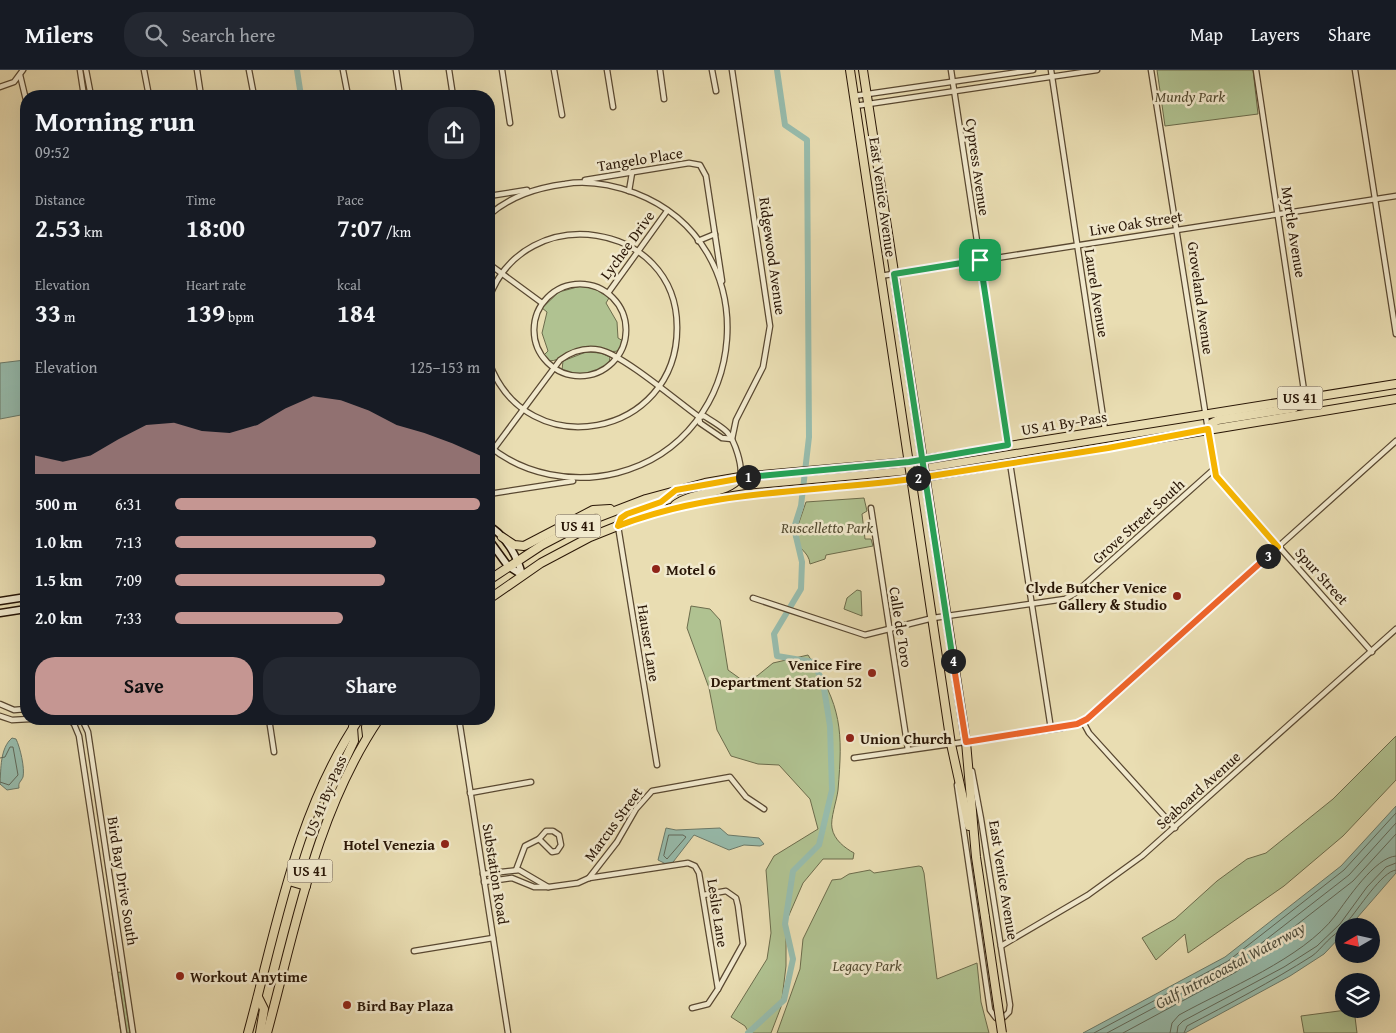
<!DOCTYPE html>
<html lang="en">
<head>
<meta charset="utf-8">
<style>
  :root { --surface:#171b24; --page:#242831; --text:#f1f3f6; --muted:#9ea1a6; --line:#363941; --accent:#c59692 }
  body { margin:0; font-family:"Gentium Book Plus",serif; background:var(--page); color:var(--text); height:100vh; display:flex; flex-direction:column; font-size:19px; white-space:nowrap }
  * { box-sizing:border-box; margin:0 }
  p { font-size:16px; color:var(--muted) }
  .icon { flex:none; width:28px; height:28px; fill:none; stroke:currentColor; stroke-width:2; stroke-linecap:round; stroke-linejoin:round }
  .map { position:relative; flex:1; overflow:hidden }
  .side { position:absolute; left:20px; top:20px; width:475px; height:635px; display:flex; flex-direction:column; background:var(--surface); border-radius:20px; box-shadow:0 5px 20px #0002 }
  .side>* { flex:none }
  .needle { width:32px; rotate:261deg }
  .buttons { position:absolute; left:1335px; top:848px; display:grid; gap:10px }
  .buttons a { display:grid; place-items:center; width:45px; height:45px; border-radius:50%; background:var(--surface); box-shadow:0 5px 20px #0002; font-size:25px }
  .pin { position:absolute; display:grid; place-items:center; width:42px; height:42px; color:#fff; margin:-21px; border-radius:10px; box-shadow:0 2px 8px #0006 }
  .km { position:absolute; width:25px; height:25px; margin:-12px; border-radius:50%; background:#222; color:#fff; font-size:14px; line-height:25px; text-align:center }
  .round { display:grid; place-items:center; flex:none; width:52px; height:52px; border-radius:20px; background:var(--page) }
  .overview { display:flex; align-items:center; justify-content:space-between; height:85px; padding:0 15px }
  h1 { font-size:28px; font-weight:700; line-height:38px }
  .figures { display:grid; grid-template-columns:repeat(3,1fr); gap:8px; height:85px; padding:5px 15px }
  .figures div { display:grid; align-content:center }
  .figures b { font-size:25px; font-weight:700 }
  .figures small { font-size:14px; font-weight:400 }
  .figures p { font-size:14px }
  .chart { height:140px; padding:10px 15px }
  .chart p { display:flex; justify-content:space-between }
  .chart svg { width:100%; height:90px; margin-top:5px; fill:var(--accent); opacity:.7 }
  .primary-button { display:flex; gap:10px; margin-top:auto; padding:10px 15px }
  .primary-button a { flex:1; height:58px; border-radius:20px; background:var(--accent); color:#111; font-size:20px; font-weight:700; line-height:58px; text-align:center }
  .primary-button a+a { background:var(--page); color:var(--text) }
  ul { padding:0 15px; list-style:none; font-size:16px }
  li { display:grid; grid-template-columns:80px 60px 1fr; align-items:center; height:38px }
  li i { height:12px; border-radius:6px; background:var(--accent) }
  header { display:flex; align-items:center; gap:30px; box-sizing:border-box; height:70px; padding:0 25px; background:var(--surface); border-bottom:1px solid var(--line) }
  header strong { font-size:24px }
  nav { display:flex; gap:28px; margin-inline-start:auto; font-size:18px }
  .search { width:350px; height:45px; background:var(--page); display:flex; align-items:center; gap:12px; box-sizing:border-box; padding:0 18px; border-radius:20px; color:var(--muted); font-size:19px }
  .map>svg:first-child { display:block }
</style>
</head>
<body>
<header>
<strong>Milers</strong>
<div class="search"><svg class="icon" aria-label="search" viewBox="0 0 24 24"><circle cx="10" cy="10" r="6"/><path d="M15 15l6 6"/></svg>Search here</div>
<nav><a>Map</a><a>Layers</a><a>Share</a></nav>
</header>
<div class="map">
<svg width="1396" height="963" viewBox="0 0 1396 963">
  <rect width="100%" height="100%" fill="#e9ddb2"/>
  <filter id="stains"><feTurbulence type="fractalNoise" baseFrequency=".004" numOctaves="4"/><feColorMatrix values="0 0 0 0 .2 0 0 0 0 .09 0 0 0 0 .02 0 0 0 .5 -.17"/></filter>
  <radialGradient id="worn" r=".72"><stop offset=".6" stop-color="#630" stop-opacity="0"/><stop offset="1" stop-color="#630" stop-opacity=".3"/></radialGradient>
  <g fill="#b0c291" stroke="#6c6c4c">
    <path d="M1157 0H1253L1258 44 1165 56Z"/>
    <path d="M581 216 595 219 609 228 606 233 617 252 618 268 623 271 619 280C612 285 596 276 585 277 572 278 562 291 549 291L544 285 548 281 542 263 547 242 542 238 559 222Z"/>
    <path d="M586 282 601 283 610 287 609 293C598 305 577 309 562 300L563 291Z"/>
    <path d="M864 428 867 441 862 444 865 469H871L873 476 826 485 825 489 810 494C809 481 797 479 794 467L806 432Z"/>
    <path d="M857 520 861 521 862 546 844 539 847 528Z"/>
    <path d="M691 536 710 539 720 550 728 600 742 610 757 606 773 593 808 585C842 636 843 661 838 720 837 730 830 749 832 758 834 770 845 778 854 783L853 789H823L803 813 786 852V896L781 937 771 963H749L745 956 731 947 767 889 771 863 766 800 774 786 818 759 810 729 779 695 758 694 731 686 717 660 709 618 687 558Z"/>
    <path d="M1396 666V710L1343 766 1284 816 1188 883 1185 864 1156 890 1142 868 1175 849 1217 811 1247 789 1266 783 1333 729Z"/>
    <path d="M919 796 922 797 924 803 937 909 977 893 981 932 989 963H777L800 899 803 869 832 810 841 809 849 804 870 800 874 803Z"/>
    <path d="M121 902 130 963H121L112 903Z"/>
    <path d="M1354 939 1357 963H1304L1301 946Z"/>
  </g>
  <g fill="#97bcad" stroke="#6b7a6a">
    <path d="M25 290 26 344 0 349V293Z"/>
    <path d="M12 668 16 669C20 677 25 698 23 707 21 712 18 712 19 718L7 720 0 714C1 699 0 678 12 668Z"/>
    <path d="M1396 736V803L1350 856H1344V863L1324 884 1290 906 1185 963H1083L1225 887 1341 796Z"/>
    <path d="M666 758 676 760 720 758 728 765 759 768 764 774 760 776 744 775 729 780 694 765 670 796 658 790Z"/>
  </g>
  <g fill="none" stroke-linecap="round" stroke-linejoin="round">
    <g stroke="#60695a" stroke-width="1">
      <path d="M0 688 5 687 10 677H13L18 705 9 715 0 712"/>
      <path d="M669 765H683L686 767 667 789 664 786Z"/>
      <path d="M1347 856V852C1358 840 1382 801 1396 800"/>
      <path d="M1094 963 1228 891 1344 800 1396 743"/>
      <path d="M1107 963 1232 896 1349 805 1396 753"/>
      <path d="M1123 963 1236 902 1353 811 1396 764"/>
      <path d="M1170 963 1172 953 1179 945C1226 919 1303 888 1335 846 1347 830 1375 787 1396 786"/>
      <path d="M1177 963 1178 956 1183 951 1284 897 1317 876 1340 854 1367 817 1386 797 1396 793"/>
      <path d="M1184 963 1187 956C1229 934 1271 912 1312 886 1321 880 1333 861 1344 860"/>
    </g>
    <g stroke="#97bcad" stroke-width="6">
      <path d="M297 0 301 26"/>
      <path d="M748 963 784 930 793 889 785 854 793 801 819 775 832 720 830 656 823 612 813 592 777 586 774 564 801 519 802 492 794 458 801 436 809 367 807 70 785 55 777 0"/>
    </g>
    <defs>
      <g id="street">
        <path d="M80 0 84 26"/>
        <path d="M86 0 91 26"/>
        <path d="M144 0 149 26"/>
        <path d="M197 0 201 26"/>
        <path d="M249 0 254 26"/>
        <path d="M343 0 348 26"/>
        <path d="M396 0 400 26"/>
        <path d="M449 0 453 26"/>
        <path d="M502 0 510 53"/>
        <path d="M554 0 562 45"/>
        <path d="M607 0 613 37"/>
        <path d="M660 0 664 29"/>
        <path d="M712 0 716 21"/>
        <path d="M951 0 1008 375"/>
        <path d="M1051 0 1105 360"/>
        <path d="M1151 0 1215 404 1372 582"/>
        <path d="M1256 0 1305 327"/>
        <path d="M1355 0 1396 264"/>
        <path d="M20 5 26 30"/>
        <path d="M0 17 14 12 23 0"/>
        <path d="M854 26 1033 0"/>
        <path d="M855 36 1097 0"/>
        <path d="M585 110 689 93 700 95 706 106 722 211"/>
        <path d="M629 121 632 103"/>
        <path d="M489 126 527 120"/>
        <path d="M489 145C511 126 536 118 565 114 588 110 613 115 635 123 768 174 753 368 617 403 573 414 524 405 489 376"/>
        <path d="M698 171 715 164"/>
        <path d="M489 194 542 233"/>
        <path d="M880 206 1396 126"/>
        <circle cx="580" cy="260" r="46"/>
        <path d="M608 223 667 141"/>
        <path d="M489 228C525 129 677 151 677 257 678 368 526 396 489 292"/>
        <path d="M699 348 700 353 722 368 732 369"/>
        <path d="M732 369 736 350 763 297 770 256 732 0"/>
        <path d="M493 380 560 290C571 282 585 277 600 280 623 285 678 332 699 347L704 346C712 351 721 356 727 362 735 371 743 396 740 407"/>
        <path d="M1010 393 1051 659"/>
        <path d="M489 424 573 411"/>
        <path d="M871 438 908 680"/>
        <path d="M618 456 657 695"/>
        <path d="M753 528 865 565 933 548 1065 529 1074 524 1214 399"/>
        <path d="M0 634 14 640 26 639"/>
        <path d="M0 646 12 650 30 649"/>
        <path d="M69 649 74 654 79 666 124 963"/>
        <path d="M82 649 88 662 133 963"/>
        <path d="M269 649 274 682"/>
        <path d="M459 649 508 963"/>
        <path d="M1083 652 1089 663 1175 758"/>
        <path d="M854 688 1062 658 1083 652 1396 371"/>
        <path d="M957 715 990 940 996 948 1004 947 1009 942 1010 935 981 749 972 701"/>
        <path d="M470 723 531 712"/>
        <path d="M546 761H553L559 765 561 775 557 781 552 782 539 769Z"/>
        <path d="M516 800 525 776 539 769"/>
        <path d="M483 804 519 800 548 817"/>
        <path d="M589 808 617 772 636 739 652 721 730 707 746 727 764 739"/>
        <path d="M484 812 512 808 534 817H549L578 813 589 808 688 793 695 796 699 803 718 919 708 934 692 938"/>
        <path d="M703 825 726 821 736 828 738 836 743 874 718 919"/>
        <path d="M1001 876 1088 825 1142 786 1396 559"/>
        <path d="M414 881 493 868"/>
      </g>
      <g id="secondary">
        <path d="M489 456C505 465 518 487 522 505"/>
        <path d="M489 470 508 496 522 505"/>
        <path d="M0 531 26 527"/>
        <path d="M0 543 26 539"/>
      </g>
      <g id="primary">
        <path d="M850 0 951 674 969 756"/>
        <path d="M863 0 966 672 976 787 985 847"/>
        <path d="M1208 359 1212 353 1218 350 1294 338 1304 328"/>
        <path d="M675 435C693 421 728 425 740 407"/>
        <path d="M618 456C623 438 658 435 672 423"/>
        <path d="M502 467 514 475 524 476 593 440 610 439"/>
        <path d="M489 510 542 475 586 452 646 429 705 413 740 407 909 392 1396 314"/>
        <path d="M489 529 541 493 590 467 645 445 689 433 746 424 912 409 1396 329"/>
        <path d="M367 666 366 657 369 649"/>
        <path d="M326 745 331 719 354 671 353 657"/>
        <path d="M289 811 306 816"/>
        <path d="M258 927 264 939 260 963"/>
        <path d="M248 963C277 857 296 742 359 649"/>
        <path d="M267 963C296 856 316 742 379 649"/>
      </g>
    </defs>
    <use href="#street" stroke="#594831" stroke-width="7"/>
    <use href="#secondary" stroke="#291606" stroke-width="9"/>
    <use href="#primary" stroke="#291606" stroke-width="10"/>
    <use href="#street" stroke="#f1e9cd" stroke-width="4.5"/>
    <use href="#secondary" stroke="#f1e9cd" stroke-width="6"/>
    <use href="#primary" stroke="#e9ddb2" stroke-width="8"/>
    <defs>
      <path id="primary-bridge" d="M985 847 1002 963"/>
    </defs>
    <use href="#primary-bridge" stroke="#291606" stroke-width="10" stroke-linecap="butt"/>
    <use href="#primary-bridge" stroke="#e9ddb2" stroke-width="8"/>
  </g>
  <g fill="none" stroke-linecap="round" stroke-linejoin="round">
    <defs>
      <path id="split-1" d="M748 407 909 392 1008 375 980 190"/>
      <path id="split-2" d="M748 407 676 420 661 432 627 444 621 448 618 456C716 418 816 423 918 408"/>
      <path id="split-3" d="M918 408 1108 378 1208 359 1216 406 1278 477 1268 486"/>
      <path id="split-4" d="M953 591 966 672 1077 654 1087 649 1268 486"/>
      <path id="split-5" d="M953 591 894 204 980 190"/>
    </defs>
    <use href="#split-1" stroke="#fff" stroke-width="10"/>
    <use href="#split-2" stroke="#fff" stroke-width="10"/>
    <use href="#split-3" stroke="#fff" stroke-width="10"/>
    <use href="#split-4" stroke="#fff" stroke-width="10"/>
    <use href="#split-5" stroke="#fff" stroke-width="10"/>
    <use href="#split-1" stroke="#22a559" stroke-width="6"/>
    <use href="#split-2" stroke="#f5b400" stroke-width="6"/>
    <use href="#split-3" stroke="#f5b400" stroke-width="6"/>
    <use href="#split-4" stroke="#f0652b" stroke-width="6"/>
    <use href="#split-5" stroke="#22a559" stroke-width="6"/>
  </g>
  <g fill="#8f2418" stroke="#f1e9cd" stroke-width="2">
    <circle cx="656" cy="499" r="5"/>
    <circle cx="1177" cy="526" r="5"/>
    <circle cx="872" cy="603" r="5"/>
    <circle cx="850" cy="668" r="5"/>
    <circle cx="445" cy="774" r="5"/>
    <circle cx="180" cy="906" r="5"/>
    <circle cx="347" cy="935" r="5"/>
  </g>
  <g text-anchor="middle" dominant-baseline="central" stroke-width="5" stroke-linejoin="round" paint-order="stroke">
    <g fill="#f1e9cd" stroke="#655542" stroke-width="1">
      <rect x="1277.5" y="316.5" width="45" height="23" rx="4"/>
      <rect x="555.5" y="444.5" width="45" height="23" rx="4"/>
      <rect x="287.5" y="789.5" width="45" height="23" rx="4"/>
    </g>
    <g font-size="14" font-weight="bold" fill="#291606">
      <text x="1300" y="328">US 41</text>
      <text x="578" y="456">US 41</text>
      <text x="310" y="801">US 41</text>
    </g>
    <g font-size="15" font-style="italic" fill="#524a30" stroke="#f1e9cd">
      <text x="1190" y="26">Mundy Park</text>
      <text x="827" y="457">Ruscelletto Park</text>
      <text x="867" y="895">Legacy Park</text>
    </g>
    <g font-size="15" fill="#291606" stroke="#f1e9cd">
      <text transform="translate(640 89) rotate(-9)">Tangelo Place</text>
      <text transform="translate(978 97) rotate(82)">Cypress Avenue</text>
      <text transform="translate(883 127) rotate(82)">East Venice Avenue</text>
      <text transform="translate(1136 153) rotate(-9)">Live Oak Street</text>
      <text transform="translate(1294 162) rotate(81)">Myrtle Avenue</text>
      <text transform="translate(627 175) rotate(-54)">Lychee Drive</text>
      <text transform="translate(773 186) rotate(82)">Ridgewood Avenue</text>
      <text transform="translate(1097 223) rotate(81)">Laurel Avenue</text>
      <text transform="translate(1201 228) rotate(82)">Groveland Avenue</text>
      <text transform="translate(1064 353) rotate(-9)">US 41 By-Pass</text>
      <text transform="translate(1138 451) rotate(-42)">Grove Street South</text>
      <text transform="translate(1322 506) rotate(48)">Spur Street</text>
      <text transform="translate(901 557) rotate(81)">Calle de Toro</text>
      <text transform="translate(649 573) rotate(81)">Hauser Lane</text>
      <text transform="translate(1198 720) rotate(-42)">Seaboard Avenue</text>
      <text transform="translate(325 726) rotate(-67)">US 41 By-Pass</text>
      <text transform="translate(613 754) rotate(-54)">Marcus Street</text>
      <text transform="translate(496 804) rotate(81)">Substation Road</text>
      <text transform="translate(1004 810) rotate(81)">East Venice Avenue</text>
      <text transform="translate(123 811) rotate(81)">Bird Bay Drive South</text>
      <text transform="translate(718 843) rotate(81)">Leslie Lane</text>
    </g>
    <g font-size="15" font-weight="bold" fill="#291606" stroke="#f1e9cd" text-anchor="start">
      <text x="666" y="499">Motel 6</text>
      <text x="1167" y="517" text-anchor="end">Clyde Butcher Venice<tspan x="1167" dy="17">Gallery &amp; Studio</tspan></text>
      <text x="862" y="594" text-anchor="end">Venice Fire<tspan x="862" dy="17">Department Station 52</tspan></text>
      <text x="860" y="668">Union Church</text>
      <text x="435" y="774" text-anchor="end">Hotel Venezia</text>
      <text x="190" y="906">Workout Anytime</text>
      <text x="357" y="935">Bird Bay Plaza</text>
    </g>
    <g font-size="16" font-style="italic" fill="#505040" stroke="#f1e9cd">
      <text transform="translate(1230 895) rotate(-28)">Gulf Intracoastal Waterway</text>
    </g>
  </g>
  <rect width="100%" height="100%" filter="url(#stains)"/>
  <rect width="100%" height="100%" fill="url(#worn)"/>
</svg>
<div class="buttons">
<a><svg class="needle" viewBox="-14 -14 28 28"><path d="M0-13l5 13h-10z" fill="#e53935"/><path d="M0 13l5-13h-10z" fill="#9ea1a6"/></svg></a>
<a><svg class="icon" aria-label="layers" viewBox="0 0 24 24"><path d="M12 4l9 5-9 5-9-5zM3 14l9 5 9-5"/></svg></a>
</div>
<div class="pin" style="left:980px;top:190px;background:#1e9e55"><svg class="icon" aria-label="arrive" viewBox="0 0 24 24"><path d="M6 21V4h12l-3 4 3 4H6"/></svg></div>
<b class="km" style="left:748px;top:407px">1</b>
<b class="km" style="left:918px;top:408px">2</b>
<b class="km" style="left:1268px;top:486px">3</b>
<b class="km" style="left:953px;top:591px">4</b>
<section class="side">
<div class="overview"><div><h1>Morning run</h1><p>09:52</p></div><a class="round"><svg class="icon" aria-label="share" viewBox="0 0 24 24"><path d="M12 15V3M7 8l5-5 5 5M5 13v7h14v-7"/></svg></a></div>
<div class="figures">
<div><p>Distance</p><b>2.53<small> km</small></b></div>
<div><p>Time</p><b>18:00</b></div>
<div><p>Pace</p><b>7:07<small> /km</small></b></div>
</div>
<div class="figures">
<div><p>Elevation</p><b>33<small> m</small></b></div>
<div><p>Heart rate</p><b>139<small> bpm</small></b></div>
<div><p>kcal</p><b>184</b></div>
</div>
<div class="chart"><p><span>Elevation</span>125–153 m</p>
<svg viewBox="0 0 160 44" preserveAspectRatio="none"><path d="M0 44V35L10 38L20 35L30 27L40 20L50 19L60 23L70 24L80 20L90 12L100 6L110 8L120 13L130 20L140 24L150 29L160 35V44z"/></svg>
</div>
<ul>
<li><b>500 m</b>6:31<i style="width:100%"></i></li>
<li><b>1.0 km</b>7:13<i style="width:66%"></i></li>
<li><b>1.5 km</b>7:09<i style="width:69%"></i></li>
<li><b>2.0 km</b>7:33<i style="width:55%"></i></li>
</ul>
<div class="primary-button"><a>Save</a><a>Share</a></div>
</section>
</div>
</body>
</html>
